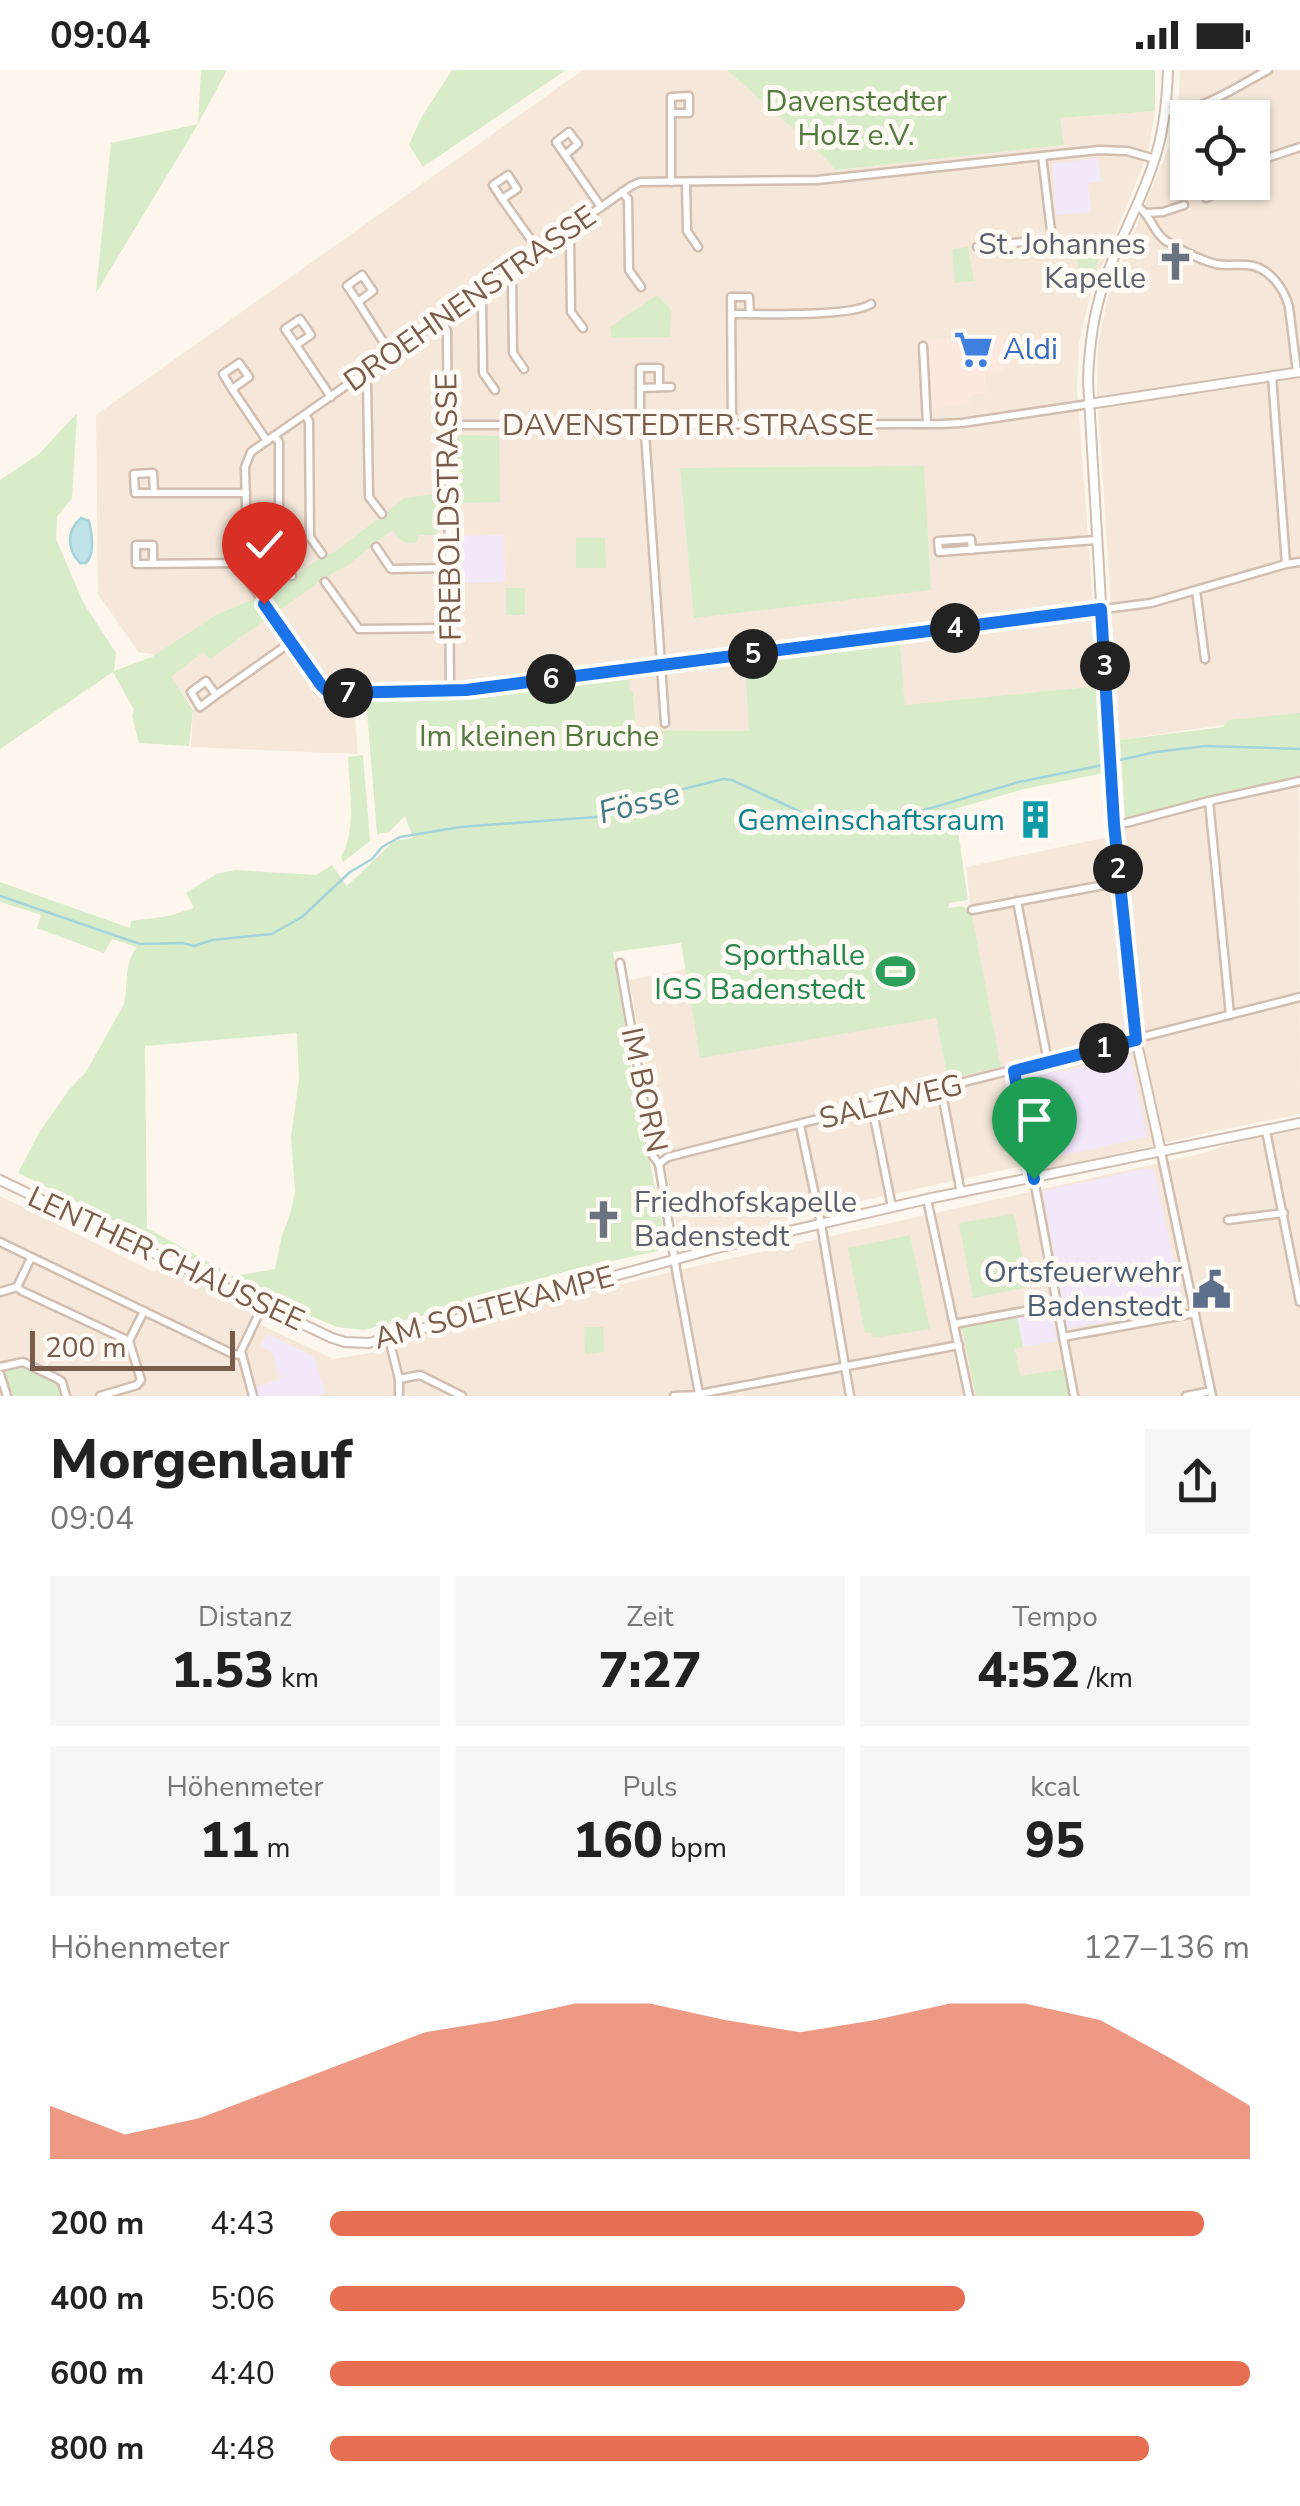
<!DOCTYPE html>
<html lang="de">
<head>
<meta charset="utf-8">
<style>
  :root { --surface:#fff; --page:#f6f6f6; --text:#222; --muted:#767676; --accent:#e76f51 }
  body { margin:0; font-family:"Nunito Sans",sans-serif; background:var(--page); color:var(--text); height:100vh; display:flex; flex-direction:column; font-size:38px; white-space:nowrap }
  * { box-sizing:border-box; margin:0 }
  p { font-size:32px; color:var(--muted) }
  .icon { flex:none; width:55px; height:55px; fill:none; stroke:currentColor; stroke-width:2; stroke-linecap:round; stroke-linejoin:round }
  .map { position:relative; height:1326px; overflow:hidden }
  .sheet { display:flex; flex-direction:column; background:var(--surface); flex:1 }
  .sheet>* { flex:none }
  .buttons { position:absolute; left:1170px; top:30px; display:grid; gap:20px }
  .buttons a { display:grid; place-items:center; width:100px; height:100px; border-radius:0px; background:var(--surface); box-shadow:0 2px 8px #0004; font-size:50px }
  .scale { position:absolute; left:30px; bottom:25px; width:205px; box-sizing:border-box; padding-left:10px; border:5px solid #7a5c4d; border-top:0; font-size:28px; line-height:35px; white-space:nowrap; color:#7a5c4d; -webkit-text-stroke:8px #fffaf3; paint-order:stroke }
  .pin { position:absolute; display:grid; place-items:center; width:85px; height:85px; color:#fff; margin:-102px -42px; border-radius:50% 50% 50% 0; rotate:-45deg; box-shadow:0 0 10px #0007 }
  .pin .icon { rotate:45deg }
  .km { position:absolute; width:50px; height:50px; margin:-25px; border-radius:50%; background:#222; color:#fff; font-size:28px; line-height:50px; text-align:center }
  .round { display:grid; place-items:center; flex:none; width:105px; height:105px; border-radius:0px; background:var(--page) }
  .head { display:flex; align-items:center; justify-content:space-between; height:170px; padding:0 50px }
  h1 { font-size:55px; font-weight:800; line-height:75px }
  .figures { display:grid; grid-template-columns:repeat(3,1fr); gap:15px; height:170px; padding:10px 50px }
  .figures div { display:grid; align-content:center; border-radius:0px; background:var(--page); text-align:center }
  .figures b { font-size:50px; font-weight:800 }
  .figures small { font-size:28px; font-weight:400 }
  .figures p { font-size:28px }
  .chart { height:280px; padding:20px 50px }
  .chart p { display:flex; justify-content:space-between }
  .chart svg { width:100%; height:180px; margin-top:10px; fill:var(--accent); opacity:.7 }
  ul { padding:0 50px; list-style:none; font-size:32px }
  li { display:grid; grid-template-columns:160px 120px 1fr; align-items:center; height:75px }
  li i { height:25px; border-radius:12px; background:var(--accent) }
  .status { display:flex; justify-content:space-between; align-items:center; height:70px; padding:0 50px; background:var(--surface); direction:ltr }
  .status svg { height:28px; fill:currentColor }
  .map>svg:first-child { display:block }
</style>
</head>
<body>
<div class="status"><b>09:04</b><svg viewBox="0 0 49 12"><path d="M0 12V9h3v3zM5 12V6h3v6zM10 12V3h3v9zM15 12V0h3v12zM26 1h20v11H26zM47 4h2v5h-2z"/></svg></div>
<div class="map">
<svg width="1300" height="1326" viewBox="0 0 1300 1326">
  <rect width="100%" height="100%" fill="#fdf6ec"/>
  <g fill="#f5e8da" fill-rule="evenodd">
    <path d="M583 0H727L820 83 837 100 1063 75 1059 48 1155 41 1148 83 1090 226 1079 274 1077 317 1099 616 905 636 900 572 750 661 636 660 633 622H630L627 596 452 619 353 620 358 684 191 677 193 637 171 608 158 585 138 582 98 524 96 345Z"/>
    <path d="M1180 0H1300V644L1120 670 1097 323 1098 275 1108 226 1177 57ZM1188 48H1252V112H1188Z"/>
    <path d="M1299 716 1300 1044 1215 1061 1039 1102 1027 1095 824 1139 810 1145 681 1176 629 910 686 899 701 988 971 841 966 797 1117 765 1118 757Z"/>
    <path d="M1300 1048V1326H0V1126L154 1202 160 1193 255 1241 253 1251 333 1289 396 1279 394 1270 679 1200 1204 1083Z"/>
  </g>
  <path fill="#fde8e0" d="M1004 265 1005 301 985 302 986 323 974 324 969 329V334L929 339 925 270Z"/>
  <g fill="#f3e8fa">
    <path d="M1098 88 1101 111 1088 113 1091 142 1056 145 1052 94Z"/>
    <path d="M504 465 505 512 457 513V466Z"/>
    <path d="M1124 981 1130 986 1147 1067 1036 1091 1022 1007 1048 999 1060 998 1061 1002 1101 992 1100 988Z"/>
    <path d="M1150 1098 1154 1101 1184 1237 1067 1259 1043 1121Z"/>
    <path d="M1048 1241 1052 1244 1057 1271 1023 1277 1017 1247Z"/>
    <path d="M267 1264 314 1287 325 1323 314 1326H259L256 1317 280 1309 272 1282 260 1276Z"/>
  </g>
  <g fill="#d8ecc9" fill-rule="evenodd">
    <path d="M201 0H227L198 54 96 223 111 73 198 54Z"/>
    <path d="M452 0H566L423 97 409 75 421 48Z"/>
    <path d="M727 0H1155V41L1060 48 1064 75 836 100 820 83Z"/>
    <path d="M1105 172 1095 200 1079 202 1077 188 1079 175Z"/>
    <path d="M968 177 974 211 955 213 952 179Z"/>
    <path d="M657 225 671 240 670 267 612 268 610 257Z"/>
    <path d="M77 343 72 428 57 447 56 469 83 532 116 583 114 601 152 587 216 545 276 520 320 488 336 481 405 428 433 424 438 441V465H419L417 472C403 475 399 469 392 460L348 495 331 504 210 589 203 582 171 607 193 640 189 676 139 673 132 646 134 640 113 602 0 679V410L39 384Z"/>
    <path d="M461 365 499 366 500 432 458 433 456 370Z"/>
    <path d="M924 396 931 520 694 548 680 398Z"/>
    <path d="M576 468H605L606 498H576Z"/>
    <rect x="506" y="518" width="19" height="27"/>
    <path d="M900 572 905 635 1099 616 1104 703 1024 719 955 739 968 830 949 833 948 838 962 836 971 841 1001 997 948 1009 936 948 700 988 681 873 613 882 632 1001 667 1179 571 1200 468 1229 451 1239 364 1260 337 1257 278 1232 18 1103 40 1061 69 1020 86 1002 124 934C129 913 123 895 137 877L112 869 104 883 37 858 41 845 0 832V812L130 858 131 851 169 846 194 838 186 823 216 804 236 800 316 805 332 795 347 816 394 771 413 768 405 746 389 762 377 764 366 630 434 629 603 607 604 609 629 606 630 621 633 622 636 660 749 661 745 592ZM297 963 299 1009 291 1067 295 1121 290 1145 282 1165 275 1199 234 1206 147 1158 145 976Z"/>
    <path d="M1300 643V707L1125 749 1120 670 1223 657 1229 650Z"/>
    <path d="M363 685 370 771 343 792 341 787C357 760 349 718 348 687Z"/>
    <path d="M1014 1144 1028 1217 973 1228 959 1153Z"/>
    <path d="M910 1165 930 1259 873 1268 871 1262 865 1263 848 1178Z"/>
    <path d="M1017 1246 1023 1277 1015 1279 1020 1306 1064 1299 1069 1326H976L962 1257Z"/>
    <path d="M584 1257H603L604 1282 585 1284Z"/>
    <path d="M22 1296 59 1313 63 1326H11L4 1306 6 1300Z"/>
  </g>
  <path fill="#bfe3e8" stroke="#a5d3da" stroke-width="2.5" d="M81 448 89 451C92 464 95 484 86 493H80C67 479 66 461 81 448Z"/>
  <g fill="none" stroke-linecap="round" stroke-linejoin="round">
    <g stroke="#a5d3da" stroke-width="2.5">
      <path d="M1115 691 1156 682 1205 676 1300 679"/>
      <path d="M0 826 140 874 183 873 194 876 212 870 272 864 302 847 350 802 372 789 382 777 400 767 460 757 596 747 633 736 648 728 723 709 732 710 822 752 868 757 904 748 921 741 1019 712 1108 694"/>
    </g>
    <defs>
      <g id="minor">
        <path d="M1165 41C1199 44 1239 15 1268 0"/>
        <path d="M671 43V27L689 26V43H671V112"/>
        <path d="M565 85 556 72 569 62 578 74 565 85 601 137"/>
        <path d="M1155 89 1127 81 1099 80 817 110 640 112 631 116 453 241 444 255 427 259 251 382 245 397 248 510 326 620 360 623 466 620 1151 533 1286 494 1300 492"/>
        <path d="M1252 93 1300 77"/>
        <path d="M686 112 687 161 698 177"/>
        <path d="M1208 112 1200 116 1206 128 1229 117 1227 112"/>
        <path d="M622 122 628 129 629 200 641 217"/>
        <path d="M502 129 493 115 508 105 517 119 502 129 539 181"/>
        <path d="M1137 136C1151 144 1153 163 1166 171 1181 180 1200 190 1216 194 1227 196 1237 194 1248 195 1269 197 1284 218 1289 237L1297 302"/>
        <path d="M1146 143 1163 142 1184 135"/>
        <path d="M565 162 570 170 571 242 583 258"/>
        <path d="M977 177 1052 169 1042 86"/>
        <path d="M507 203 512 210 513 283 524 299"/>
        <path d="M477 224 482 231 483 303 495 320"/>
        <path d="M358 232 347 216 362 205 373 221 358 232 391 284"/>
        <path d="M732 244C760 244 851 247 871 234"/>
        <path d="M444 255 447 261 450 619"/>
        <path d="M296 275 285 259 300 249 311 265 296 275 331 327"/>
        <path d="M923 276 927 354"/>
        <path d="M362 304 367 311 369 427 382 444"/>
        <path d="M1272 306 1286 494"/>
        <path d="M659 317V298H640V348L645 363 665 653"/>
        <path d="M640 318 671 317"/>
        <path d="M232 319 223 304 239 293 249 307 232 319 267 371"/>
        <path d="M305 345 309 351 310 467 322 484"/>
        <path d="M732 354 731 227H749L750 244"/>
        <path d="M449 355 941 354 962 353 1089 334"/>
        <path d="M274 366 279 372V486L292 506"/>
        <path d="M154 423H135L134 404 153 403 154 423H246"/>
        <path d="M376 477 391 499 449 498"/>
        <path d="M972 480 971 469 938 471 939 482 1096 470"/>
        <path d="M153 494V475H136V494L246 493"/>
        <path d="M325 512 359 559 450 558"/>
        <path d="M1196 520 1205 589"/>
        <path d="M216 625 200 637 191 622 206 611 216 625 291 572"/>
        <path d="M1209 731 1230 945"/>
        <path d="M1114 754 1126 753 1209 731 1300 711"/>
        <path d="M1017 831 1048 992"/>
        <path d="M972 840 1120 812"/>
        <path d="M620 893 653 1086 659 1094 677 1205 699 1324 959 1275"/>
        <path d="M1014 1001 1074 1326"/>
        <path d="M941 1019 961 1123"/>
        <path d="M872 1037 892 1137"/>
        <path d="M800 1055 821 1154 850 1326"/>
        <path d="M1266 1061 1300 1232"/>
        <path d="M1161 1082 1212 1326"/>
        <path d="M659 1094 668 1087 1300 927"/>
        <path d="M927 1129 969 1326"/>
        <path d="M1228 1150 1284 1143"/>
        <path d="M0 1172 233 1284 241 1285"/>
        <path d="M17 1217 22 1221 129 1271"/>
        <path d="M0 1222 17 1217 31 1188"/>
        <path d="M954 1254 1057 1235"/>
        <path d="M1063 1267 1195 1243"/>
        <path d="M389 1269 399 1309V1326"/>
        <path d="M0 1297 23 1292 58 1309 62 1312 66 1326"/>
        <path d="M0 1304 7 1326"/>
        <path d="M399 1309 420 1305 462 1326"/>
        <path d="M100 1326 137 1315 141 1310 129 1271 144 1241"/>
        <path d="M253 1326 241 1281 263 1235"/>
        <path d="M674 1326 701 1325"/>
        <path d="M1186 1326 1211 1321"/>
      </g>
      <g id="tertiary">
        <path d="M1089 334 1300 302"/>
        <path d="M1161 1082 1136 969 1114 754 1088 311C1089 278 1093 245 1104 213 1118 171 1141 133 1154 91 1164 62 1167 31 1168 0"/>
        <path d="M0 1110 332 1268 345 1272 369 1273 717 1178 927 1129 1300 1053"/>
      </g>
    </defs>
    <use href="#minor" stroke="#d1beb0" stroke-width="11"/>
    <use href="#tertiary" stroke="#d1beb0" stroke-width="12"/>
    <use href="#minor" stroke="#fff" stroke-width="6"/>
    <use href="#tertiary" stroke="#fff" stroke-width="8"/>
  </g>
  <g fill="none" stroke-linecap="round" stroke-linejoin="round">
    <defs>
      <path id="route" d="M264 534 321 615 326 620 337 623 466 620 1101 539 1114 754 1136 970 1014 1001 1034 1109"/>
    </defs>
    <use href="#route" stroke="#fff" stroke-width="20"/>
    <use href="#route" stroke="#1a73e8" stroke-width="12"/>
  </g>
  <defs>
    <symbol id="church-bare" viewBox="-9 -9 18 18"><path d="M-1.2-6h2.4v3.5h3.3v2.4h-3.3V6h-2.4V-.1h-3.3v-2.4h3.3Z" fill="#6b7280" stroke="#fffaf3" stroke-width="2.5" paint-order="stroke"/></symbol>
    <symbol id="supermarket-bare" viewBox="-9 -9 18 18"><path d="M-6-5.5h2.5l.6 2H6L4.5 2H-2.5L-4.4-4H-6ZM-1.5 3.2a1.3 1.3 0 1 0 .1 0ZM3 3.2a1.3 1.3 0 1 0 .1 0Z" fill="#3f7fe0" stroke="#fffaf3" stroke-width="2.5" paint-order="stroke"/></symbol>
    <symbol id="building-bare" viewBox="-9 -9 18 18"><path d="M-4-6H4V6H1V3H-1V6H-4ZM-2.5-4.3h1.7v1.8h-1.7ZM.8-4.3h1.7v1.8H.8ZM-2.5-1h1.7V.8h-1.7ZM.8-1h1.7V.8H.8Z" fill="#0f9aa8" stroke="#fffaf3" stroke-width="2.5" paint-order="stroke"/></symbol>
    <symbol id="stadium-bare" viewBox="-9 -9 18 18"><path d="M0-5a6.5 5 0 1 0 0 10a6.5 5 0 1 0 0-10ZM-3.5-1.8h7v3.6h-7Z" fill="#2e9e5b" stroke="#fffaf3" stroke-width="2.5" paint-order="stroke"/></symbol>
    <symbol id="civic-bare" viewBox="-9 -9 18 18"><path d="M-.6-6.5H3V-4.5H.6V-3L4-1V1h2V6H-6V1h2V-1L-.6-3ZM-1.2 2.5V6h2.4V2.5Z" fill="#5c6f8a" stroke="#fffaf3" stroke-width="2.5" paint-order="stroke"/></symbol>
  </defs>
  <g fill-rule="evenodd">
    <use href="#church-bare" x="1148" y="164" width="55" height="55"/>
    <use href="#supermarket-bare" x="946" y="252" width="55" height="55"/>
    <use href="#building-bare" x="1008" y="722" width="55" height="55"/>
    <use href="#stadium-bare" x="868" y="874" width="55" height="55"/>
    <use href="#church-bare" x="576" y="1122" width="55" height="55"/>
    <use href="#civic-bare" x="1184" y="1192" width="55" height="55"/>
  </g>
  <g text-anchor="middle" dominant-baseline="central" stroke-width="10" stroke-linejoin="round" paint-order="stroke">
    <g font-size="30" fill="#537a41" stroke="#fffaf3">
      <text x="856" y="31">Davenstedter<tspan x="856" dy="34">Holz e.V.</tspan></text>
      <text x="539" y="666">Im kleinen Bruche</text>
    </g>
    <g font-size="30" fill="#5b616d" stroke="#fffaf3" text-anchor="end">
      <text x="1146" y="174">St. Johannes<tspan x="1146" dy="34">Kapelle</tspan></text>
      <text x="634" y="1132" text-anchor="start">Friedhofskapelle<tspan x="634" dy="34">Badenstedt</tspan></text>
    </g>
    <g font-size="30" fill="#7a5c4d" stroke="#fffaf3">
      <text transform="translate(470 229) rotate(-35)">DROEHNENSTRASSE</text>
      <text x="688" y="355">DAVENSTEDTER STRASSE</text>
      <text transform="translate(449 437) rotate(-91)">FREBOLDSTRASSE</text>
      <text transform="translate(644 1020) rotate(78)">IM BORN</text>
      <text transform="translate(891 1032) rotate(-14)">SALZWEG</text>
      <text transform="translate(166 1189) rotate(25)">LENTHER CHAUSSEE</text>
      <text transform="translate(494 1238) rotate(-15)">AM SOLTEKAMPE</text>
    </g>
    <g font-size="30" fill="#366cbe" stroke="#fffaf3" text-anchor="start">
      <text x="1003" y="279">Aldi</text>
    </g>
    <g font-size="30" fill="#0d838f" stroke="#fffaf3" text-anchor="end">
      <text x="1005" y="750">Gemeinschaftsraum</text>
    </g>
    <g font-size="30" fill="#27864d" stroke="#fffaf3" text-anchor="end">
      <text x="865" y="885">Sporthalle<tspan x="865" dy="34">IGS Badenstedt</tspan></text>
    </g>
    <g font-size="30" fill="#4e5e75" stroke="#fffaf3" text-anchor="end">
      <text x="1182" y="1202">Ortsfeuerwehr<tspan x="1182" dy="34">Badenstedt</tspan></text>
    </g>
    <g font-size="32" font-style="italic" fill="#437c86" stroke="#fffaf3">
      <text transform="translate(639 733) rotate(-15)">Fösse</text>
    </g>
  </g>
</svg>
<div class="buttons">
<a><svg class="icon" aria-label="locate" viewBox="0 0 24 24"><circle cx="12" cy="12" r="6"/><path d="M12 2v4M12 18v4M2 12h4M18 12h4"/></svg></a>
</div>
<div class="scale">200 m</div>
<div class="pin" style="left:1034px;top:1109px;background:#1e9e55"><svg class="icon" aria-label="arrive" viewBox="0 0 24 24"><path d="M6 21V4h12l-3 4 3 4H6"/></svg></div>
<div class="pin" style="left:264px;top:534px;background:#d93025"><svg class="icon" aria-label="check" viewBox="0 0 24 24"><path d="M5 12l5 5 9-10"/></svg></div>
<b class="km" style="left:1104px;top:978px">1</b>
<b class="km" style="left:1118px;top:799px">2</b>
<b class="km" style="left:1105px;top:596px">3</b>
<b class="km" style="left:955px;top:558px">4</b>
<b class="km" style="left:753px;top:584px">5</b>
<b class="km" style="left:551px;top:609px">6</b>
<b class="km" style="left:348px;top:623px">7</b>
</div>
<section class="sheet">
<div class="head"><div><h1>Morgenlauf</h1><p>09:04</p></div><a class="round"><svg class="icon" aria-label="share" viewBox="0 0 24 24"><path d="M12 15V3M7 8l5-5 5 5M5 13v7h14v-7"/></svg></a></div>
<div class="figures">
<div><p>Distanz</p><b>1.53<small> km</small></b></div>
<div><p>Zeit</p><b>7:27</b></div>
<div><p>Tempo</p><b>4:52<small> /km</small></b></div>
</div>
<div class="figures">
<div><p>Höhenmeter</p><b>11<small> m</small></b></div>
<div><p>Puls</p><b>160<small> bpm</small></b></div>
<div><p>kcal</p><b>95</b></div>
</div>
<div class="chart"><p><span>Höhenmeter</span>127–136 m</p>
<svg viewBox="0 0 160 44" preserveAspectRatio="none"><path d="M0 44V31L10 38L20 34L30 27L40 20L50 13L60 10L70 6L80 6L90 10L100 13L110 10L120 6L130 6L140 10L150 20L160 31V44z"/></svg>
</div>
<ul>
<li><b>200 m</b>4:43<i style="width:95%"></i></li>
<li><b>400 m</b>5:06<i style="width:69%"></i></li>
<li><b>600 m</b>4:40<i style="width:100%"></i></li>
<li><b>800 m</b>4:48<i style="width:89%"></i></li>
</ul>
</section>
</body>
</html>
